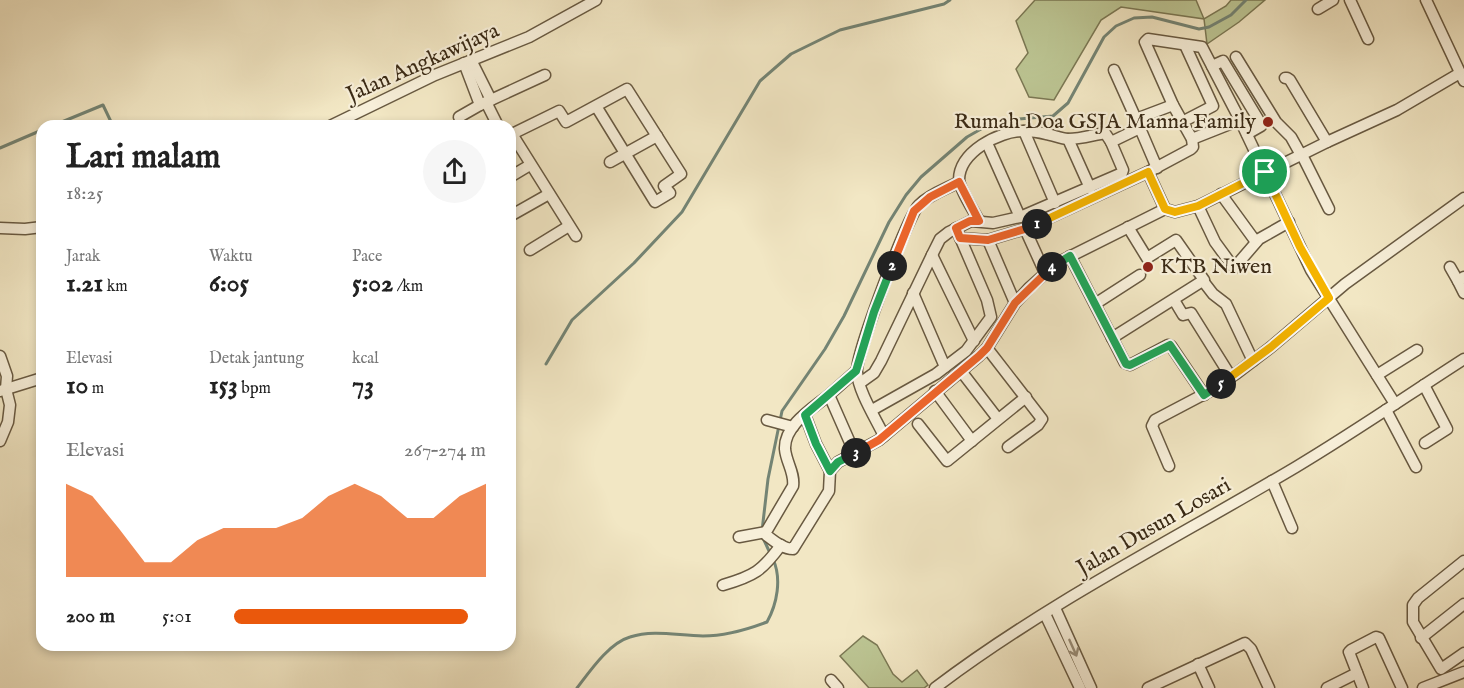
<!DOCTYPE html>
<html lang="id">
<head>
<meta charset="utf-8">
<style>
  :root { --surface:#fff; --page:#f6f6f6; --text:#222; --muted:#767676; --accent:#ea580c }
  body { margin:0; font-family:"IM FELL English",serif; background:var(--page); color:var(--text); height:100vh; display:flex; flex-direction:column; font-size:22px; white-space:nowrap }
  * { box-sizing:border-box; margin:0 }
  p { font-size:20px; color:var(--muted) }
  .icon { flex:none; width:33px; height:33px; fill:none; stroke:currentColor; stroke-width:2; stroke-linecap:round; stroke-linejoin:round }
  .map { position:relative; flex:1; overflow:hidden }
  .details { position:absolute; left:36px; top:120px; width:480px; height:531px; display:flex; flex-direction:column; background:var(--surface); border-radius:18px; box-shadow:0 3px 9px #0003 }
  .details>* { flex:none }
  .pin { position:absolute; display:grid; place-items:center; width:51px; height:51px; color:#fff; margin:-26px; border:3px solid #fff; border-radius:50%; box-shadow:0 2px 6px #0007 }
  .km { position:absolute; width:30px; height:30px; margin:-15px; border-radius:50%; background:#222; color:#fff; font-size:16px; line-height:30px; text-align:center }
  .round { display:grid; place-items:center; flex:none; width:63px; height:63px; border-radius:32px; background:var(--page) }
  .overview { display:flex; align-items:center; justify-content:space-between; height:102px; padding:0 30px }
  h1 { font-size:33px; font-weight:700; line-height:45px }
  .figures { display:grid; grid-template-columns:repeat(3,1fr); gap:9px; height:102px; padding:6px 30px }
  .figures div { display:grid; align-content:center }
  .figures b { font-size:26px; font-weight:700 }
  .figures small { font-size:16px; font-weight:400 }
  .figures p { font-size:16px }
  .chart { height:168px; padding:12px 30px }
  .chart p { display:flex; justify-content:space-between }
  .chart svg { width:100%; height:108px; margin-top:6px; fill:var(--accent); opacity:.7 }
  ul { padding:0 30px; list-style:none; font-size:20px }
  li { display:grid; grid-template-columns:96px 72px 1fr; align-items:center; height:45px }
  li i { height:15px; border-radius:8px; background:var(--accent) }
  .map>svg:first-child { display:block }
</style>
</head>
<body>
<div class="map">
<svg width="1464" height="688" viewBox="0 0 1464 688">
  <rect width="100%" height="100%" fill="#f2e7c4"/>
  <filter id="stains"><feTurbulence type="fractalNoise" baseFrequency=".00333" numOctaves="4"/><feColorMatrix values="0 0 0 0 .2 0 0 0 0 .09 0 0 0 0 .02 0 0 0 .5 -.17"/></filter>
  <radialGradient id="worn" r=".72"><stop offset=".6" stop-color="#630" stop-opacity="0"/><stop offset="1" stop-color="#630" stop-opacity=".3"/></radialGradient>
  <g fill="#bcc593" stroke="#7b7854" stroke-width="1.5">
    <path d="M1035 0H1196L1204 19 1226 6 1231 0H1265L1239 22 1207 44 1204 19 1121 7 1101 20 1054 100 1029 97 1016 69 1028 53 1016 21Z"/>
    <path d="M863 636 877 645 893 674 902 682 917 670 928 685 924 688H869L840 656Z"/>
  </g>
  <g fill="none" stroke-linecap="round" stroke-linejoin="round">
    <g stroke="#748474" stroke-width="3">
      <path d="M52 126 103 105 113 126"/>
      <path d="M0 148 42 130"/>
      <path d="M546 364 572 320 634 263 682 212 760 81 791 54 840 30 944 4 950 0"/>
      <path d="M762 531 768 479 782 411 825 349 844 316 889 222 906 195 921 177 967 137 995 121 1053 116 1068 103 1104 37 1116 26 1134 18 1152 17 1199 29 1209 27 1231 15 1246 0"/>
      <path d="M763 538 770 553"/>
      <path d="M577 688C590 671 609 643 630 637 654 629 679 636 703 636 726 636 746 630 767 622 777 604 782 579 773 559"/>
    </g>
    <defs>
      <g id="street">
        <path d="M1350 0 1368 39"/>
        <path d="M1426 0 1464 81"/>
        <path d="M1318 9 1333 0"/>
        <path d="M1236 57 1276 122 1291 137 1301 155"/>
        <path d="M471 60 491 100"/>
        <path d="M464 63 480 105 545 75"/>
        <path d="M1212 66 1223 61 1261 124V126L1247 134"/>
        <path d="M1114 70 1136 119"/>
        <path d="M1285 78H1287L1290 80 1327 142"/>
        <path d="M486 102 498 126"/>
        <path d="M459 117 480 105"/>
        <path d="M1182 122 1213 106 1185 45"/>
        <path d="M330 126 435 75 529 37 596 0"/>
        <path d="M1024 131 1055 203"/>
        <path d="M512 134 576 236"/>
        <path d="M510 135 559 111 566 122 627 89 681 174 664 186 670 193 655 202 596 106"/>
        <path d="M1068 139 1090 188"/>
        <path d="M1192 139 1240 120"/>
        <path d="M987 143 1020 217"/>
        <path d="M1302 155 1329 209"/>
        <path d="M610 162 657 136"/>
        <path d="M1157 168 1136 119 1173 105"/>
        <path d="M1148 172 1165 209"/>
        <path d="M510 177 530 165"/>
        <path d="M1221 194 1256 242"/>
        <path d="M1198 206 1215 242 1234 268 1259 239 1289 222"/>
        <path d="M510 216 549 194"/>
        <path d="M979 221C974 211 960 190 959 180 959 152 999 131 1023 131 1031 131 1039 132 1046 134 1053 135 1061 139 1068 139 1080 139 1093 135 1105 133L1111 142"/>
        <path d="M0 228 25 229 42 227"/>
        <path d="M1025 229 1045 273"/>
        <path d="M960 238 988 240"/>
        <path d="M530 250 569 226"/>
        <path d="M932 255 974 341"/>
        <path d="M1070 256 1125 363 1130 365 1168 345 1171 346 1204 395"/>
        <path d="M1450 267 1458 281"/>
        <path d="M1464 277 1458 281 1464 293"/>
        <path d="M1203 281 1213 294 1226 304 1253 361"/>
        <path d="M913 293 945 367"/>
        <path d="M1174 300 1183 315 1191 313 1231 377"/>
        <path d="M1015 303 988 240 1025 229 1148 172 1191 149 1193 147 1192 139 1173 105 1145 42 1148 39 1202 47 1240 120 1311 270 1395 404"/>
        <path d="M1095 304 1140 275"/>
        <path d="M1112 338 1204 280 1176 240 1147 258 1128 227"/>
        <path d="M987 348 1042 419 1038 425 1008 447"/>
        <path d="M0 356 7 376 6 389 10 405 8 422 0 441"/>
        <path d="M961 371 998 419"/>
        <path d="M1377 375 1417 350"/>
        <path d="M860 383 874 373 881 361 932 255 940 239 949 232 971 221 993 223 1020 217 1122 173 1123 170 1111 142 1140 128"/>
        <path d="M1424 385 1447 429 1425 443"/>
        <path d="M0 391 42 378"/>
        <path d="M935 391 972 441"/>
        <path d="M829 395 856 371"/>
        <path d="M872 410 936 374 966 351 991 317 987 300 956 228"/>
        <path d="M1386 410 1416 467"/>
        <path d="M805 415 816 444 830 471"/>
        <path d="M767 420 793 427"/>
        <path d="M918 424 947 461 1026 397"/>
        <path d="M884 436C876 419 858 391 857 372 855 356 908 215 919 205 930 194 946 189 959 182"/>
        <path d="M855 454 829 395C813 408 784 425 785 449 786 462 795 473 793 486L766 532V535C774 541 783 549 793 549L829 491 830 471 838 462 879 440 979 356 987 348 1015 303 1030 287 1057 263 1165 209 1175 212 1198 206 1327 142 1397 110 1460 73"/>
        <path d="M1169 466 1152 426 1155 420 1212 390 1237 373 1271 347 1345 284 1464 198"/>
        <path d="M1272 481 1292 528"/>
        <path d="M739 537 766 532"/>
        <path d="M1464 561 1418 598 1413 605V622L1441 669 1464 653"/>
        <path d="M723 585C754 576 762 571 781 545"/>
        <path d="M1055 608 1091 688"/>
        <path d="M1045 614 1080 688"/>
        <path d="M1421 638 1464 604"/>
        <path d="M1198 664 1209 688"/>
        <path d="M831 680 838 688"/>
        <path d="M935 688C1047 603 1175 539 1296 467 1353 433 1408 395 1464 359"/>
        <path d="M1148 688 1245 643 1251 649 1269 688"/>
        <path d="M1327 688 1357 673"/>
        <path d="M1363 688 1349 652 1351 650 1376 637 1379 638 1402 688"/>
        <path d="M1423 688 1464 672"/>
      </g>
    </defs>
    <use href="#street" stroke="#685941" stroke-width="13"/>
    <use href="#street" stroke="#f7efd9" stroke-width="10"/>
  </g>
  <defs><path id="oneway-shaft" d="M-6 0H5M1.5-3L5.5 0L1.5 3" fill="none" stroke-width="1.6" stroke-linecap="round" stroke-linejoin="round" transform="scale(1.5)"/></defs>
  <use stroke="#988c77" href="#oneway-shaft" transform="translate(1073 648) rotate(66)"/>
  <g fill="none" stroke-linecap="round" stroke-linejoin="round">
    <defs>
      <path id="split-1" d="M1037 224 1148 172 1165 209 1175 212 1198 206 1265 172"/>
      <path id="split-2" d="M892 266 914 211 930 197 959 182 979 221H970L956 228 960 238 988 240 1025 229 1037 224"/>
      <path id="split-3" d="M856 453 838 462 830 471 816 444 805 415 856 371 874 312 892 266"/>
      <path id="split-4" d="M856 453 879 440 979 356 987 348 1015 303 1052 267"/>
      <path id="split-5" d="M1052 267 1070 256 1126 364 1130 365 1170 345 1204 395 1221 384"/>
      <path id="split-6" d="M1221 384 1271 347 1329 298 1300 247 1265 172"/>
    </defs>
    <use href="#split-1" stroke="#fff" stroke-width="12"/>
    <use href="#split-2" stroke="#fff" stroke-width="12"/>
    <use href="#split-3" stroke="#fff" stroke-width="12"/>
    <use href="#split-4" stroke="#fff" stroke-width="12"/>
    <use href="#split-5" stroke="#fff" stroke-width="12"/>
    <use href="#split-6" stroke="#fff" stroke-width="12"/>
    <use href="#split-1" stroke="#f5b400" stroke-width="8"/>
    <use href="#split-2" stroke="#f0652b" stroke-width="8"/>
    <use href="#split-3" stroke="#22a559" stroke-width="8"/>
    <use href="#split-4" stroke="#f0652b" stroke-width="8"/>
    <use href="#split-5" stroke="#22a559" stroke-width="8"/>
    <use href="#split-6" stroke="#f5b400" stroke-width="8"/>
  </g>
  <g fill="#8f2418" stroke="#f7efd9" stroke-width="2">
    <circle cx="1268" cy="122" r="6"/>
    <circle cx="1148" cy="267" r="6"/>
  </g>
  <g text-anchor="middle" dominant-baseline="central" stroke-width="4.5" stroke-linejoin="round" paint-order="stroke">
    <g font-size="22" fill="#3a2a15" stroke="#f7efd9">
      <text transform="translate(423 63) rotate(-24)">Jalan Angkawijaya</text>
      <text transform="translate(1154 527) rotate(-30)">Jalan Dusun Losari</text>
    </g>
    <g font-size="22" fill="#3a2a15" stroke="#f7efd9" text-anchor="end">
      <text x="1256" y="122">Rumah Doa GSJA Manna Family</text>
      <text x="1160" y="267" text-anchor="start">KTB Niwen</text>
    </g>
  </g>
  <rect width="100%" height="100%" filter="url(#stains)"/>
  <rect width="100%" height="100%" fill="url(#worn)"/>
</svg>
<div class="pin" style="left:1265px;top:172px;background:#1e9e55"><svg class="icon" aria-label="arrive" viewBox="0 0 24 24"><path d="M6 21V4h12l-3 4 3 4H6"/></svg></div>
<b class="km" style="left:1037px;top:224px">1</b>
<b class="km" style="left:892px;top:266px">2</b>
<b class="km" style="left:856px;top:453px">3</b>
<b class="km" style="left:1052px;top:267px">4</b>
<b class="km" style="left:1221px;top:384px">5</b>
<section class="details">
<div class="overview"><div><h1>Lari malam</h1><p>18:25</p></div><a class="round"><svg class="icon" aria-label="share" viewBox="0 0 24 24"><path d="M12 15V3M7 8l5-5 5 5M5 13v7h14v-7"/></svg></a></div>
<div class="figures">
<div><p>Jarak</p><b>1.21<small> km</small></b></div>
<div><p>Waktu</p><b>6:05</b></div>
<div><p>Pace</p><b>5:02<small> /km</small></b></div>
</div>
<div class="figures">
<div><p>Elevasi</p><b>10<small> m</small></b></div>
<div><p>Detak jantung</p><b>153<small> bpm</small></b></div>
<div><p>kcal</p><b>73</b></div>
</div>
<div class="chart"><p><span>Elevasi</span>267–274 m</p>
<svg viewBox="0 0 160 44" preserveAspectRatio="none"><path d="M0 44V6L10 11L20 24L30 38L40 38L50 29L60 24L70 24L80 24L90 20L100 11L110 6L120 11L130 20L140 20L150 11L160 6V44z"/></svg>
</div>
<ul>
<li><b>200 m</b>5:01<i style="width:93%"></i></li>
</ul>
</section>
</div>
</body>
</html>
